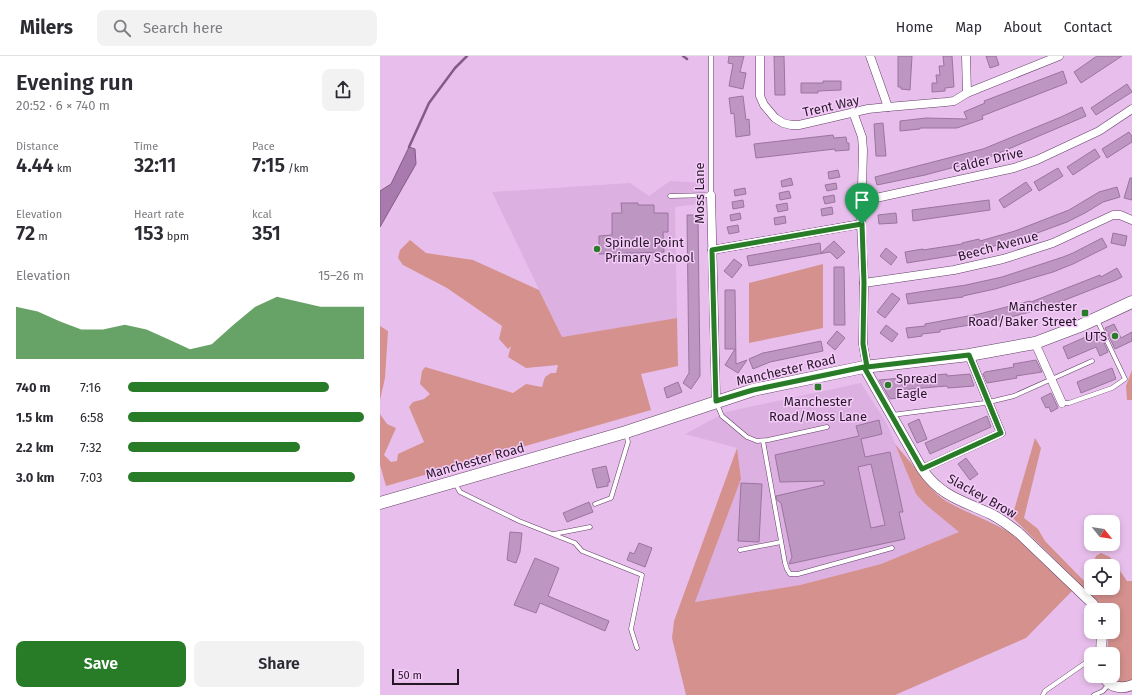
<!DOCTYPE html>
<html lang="en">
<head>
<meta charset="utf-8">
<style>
  :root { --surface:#fff; --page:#f2f2f3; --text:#2b2b33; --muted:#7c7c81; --line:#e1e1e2; --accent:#287b27 }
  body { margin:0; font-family:"Fira Sans",sans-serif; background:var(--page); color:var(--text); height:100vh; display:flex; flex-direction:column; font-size:15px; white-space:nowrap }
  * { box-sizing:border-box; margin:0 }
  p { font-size:13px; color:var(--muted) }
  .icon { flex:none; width:22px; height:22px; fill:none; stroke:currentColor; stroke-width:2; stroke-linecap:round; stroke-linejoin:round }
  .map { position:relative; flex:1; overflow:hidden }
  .side { display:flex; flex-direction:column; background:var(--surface); width:380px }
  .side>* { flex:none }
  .needle { width:26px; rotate:120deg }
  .fabs { position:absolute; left:704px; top:459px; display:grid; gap:8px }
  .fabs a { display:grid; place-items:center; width:36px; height:36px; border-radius:8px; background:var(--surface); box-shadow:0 2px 6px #0003; font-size:20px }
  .scale { position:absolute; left:12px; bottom:10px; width:67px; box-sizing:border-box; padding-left:4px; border:2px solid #251727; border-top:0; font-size:11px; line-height:14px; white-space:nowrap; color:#251727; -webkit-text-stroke:3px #f5ccf9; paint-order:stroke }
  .pin { position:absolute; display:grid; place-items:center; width:34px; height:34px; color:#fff; margin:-41px -17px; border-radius:50% 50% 50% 0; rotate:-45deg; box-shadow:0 0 4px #0007 }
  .pin .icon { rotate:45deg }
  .round { display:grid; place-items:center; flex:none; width:42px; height:42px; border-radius:8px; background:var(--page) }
  .summary { display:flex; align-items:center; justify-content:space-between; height:68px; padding:0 16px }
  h1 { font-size:22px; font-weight:600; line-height:30px }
  .metrics { display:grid; grid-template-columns:repeat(3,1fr); gap:6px; height:68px; padding:4px 16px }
  .metrics div { display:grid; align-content:center }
  .metrics b { font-size:20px; font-weight:600 }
  .metrics small { font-size:11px; font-weight:400 }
  .metrics p { font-size:11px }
  .chart { height:112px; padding:8px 16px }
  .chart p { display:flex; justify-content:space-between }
  .chart svg { width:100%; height:72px; margin-top:4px; fill:var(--accent); opacity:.7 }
  .button { display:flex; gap:8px; margin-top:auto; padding:8px 16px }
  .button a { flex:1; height:46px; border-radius:8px; background:var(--accent); color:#fff; font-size:16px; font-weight:600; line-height:46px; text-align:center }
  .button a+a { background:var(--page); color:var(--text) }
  ul { padding:0 16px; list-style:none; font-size:13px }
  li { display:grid; grid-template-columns:64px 48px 1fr; align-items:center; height:30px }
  li i { height:10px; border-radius:5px; background:var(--accent) }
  header { display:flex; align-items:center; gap:24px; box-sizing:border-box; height:56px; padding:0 20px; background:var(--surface); border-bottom:1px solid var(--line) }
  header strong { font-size:19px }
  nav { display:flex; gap:22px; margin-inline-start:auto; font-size:14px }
  .search { width:280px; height:36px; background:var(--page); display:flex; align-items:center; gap:10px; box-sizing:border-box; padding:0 14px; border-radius:8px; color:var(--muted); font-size:15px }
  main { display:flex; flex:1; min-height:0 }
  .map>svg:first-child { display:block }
</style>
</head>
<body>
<header>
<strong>Milers</strong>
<div class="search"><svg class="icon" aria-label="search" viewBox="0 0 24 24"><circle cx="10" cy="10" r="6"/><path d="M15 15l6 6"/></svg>Search here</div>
<nav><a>Home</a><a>Map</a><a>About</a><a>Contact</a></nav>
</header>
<main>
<section class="side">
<div class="summary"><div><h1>Evening run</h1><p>20:52 · 6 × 740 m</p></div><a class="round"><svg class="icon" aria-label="share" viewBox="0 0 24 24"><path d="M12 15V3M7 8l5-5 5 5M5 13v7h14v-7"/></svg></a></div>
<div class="metrics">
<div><p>Distance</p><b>4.44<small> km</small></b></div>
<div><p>Time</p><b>32:11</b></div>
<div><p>Pace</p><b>7:15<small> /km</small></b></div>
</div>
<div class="metrics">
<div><p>Elevation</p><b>72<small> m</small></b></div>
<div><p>Heart rate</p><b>153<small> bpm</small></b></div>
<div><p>kcal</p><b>351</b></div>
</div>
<div class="chart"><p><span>Elevation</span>15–26 m</p>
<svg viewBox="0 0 160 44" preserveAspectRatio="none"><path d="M0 44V12L10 15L20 21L30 26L40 26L50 23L60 26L70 32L80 38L90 35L100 23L110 12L120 6L130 9L140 12L150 12L160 12V44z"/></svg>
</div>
<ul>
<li><b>740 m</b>7:16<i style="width:85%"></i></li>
<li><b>1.5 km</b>6:58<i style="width:100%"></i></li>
<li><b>2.2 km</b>7:32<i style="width:73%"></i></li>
<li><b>3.0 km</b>7:03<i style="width:96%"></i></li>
</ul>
<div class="button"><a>Save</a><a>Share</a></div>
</section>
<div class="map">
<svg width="752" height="639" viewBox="0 0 752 639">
  <rect width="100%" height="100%" fill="#e8bfec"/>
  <g fill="#dcb0e1">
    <path d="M290 125 325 127 326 147 295 151 297 262 182 281 112 136 250 127 269 140Z"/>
    <path d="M481 327 507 368 536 438 545 448 580 476 501 508 420 529 315 546 361 423 357 392 305 378 346 356Z"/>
  </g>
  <g fill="#d4918d">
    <path d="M30 184 46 197 93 204 159 234 182 281 297 262 298 310 261 318 271 354 6 430 0 409V358L7 368 16 372 4 399 11 406 17 405 18 398 44 386 29 351 33 346 44 343 50 338 40 328 42 315 45 311 133 337 146 328 162 331 165 321 171 317H176L178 309 146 312 128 301 131 290 128 293 119 283 122 270 67 232 23 209 18 202 20 194Z"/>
    <path d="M443 208V272L369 287V227Z"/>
    <path d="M0 270 8 275 5 322 0 344Z"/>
    <path d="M752 314V344H747L746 330Z"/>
    <path d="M655 382 661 392 644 462 658 473 665 485 705 526 711 513V532H733V510H712L716 500 721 497 730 501 747 525H752V626C741 628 737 628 729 620H733V598H727L729 576H733V554H723L721 549 632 461Z"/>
    <path d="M515 388C522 397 530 405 537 414 546 425 553 437 566 445 587 457 611 465 632 478L692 535 646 582 515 639H306L292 582 294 565 357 392 361 423 315 546 420 529 501 508 579 476 545 448 536 438Z"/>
  </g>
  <path fill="#a87aad" stroke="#815c85" d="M29 91 35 93 36 108 0 171V135L11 128Z"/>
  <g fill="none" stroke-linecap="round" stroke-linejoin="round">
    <g stroke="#815c85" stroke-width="2.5">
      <path d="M303 0 307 3"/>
      <path d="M29 91 49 47 75 12 87 0"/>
    </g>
  </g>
  <g fill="#bd96c1" stroke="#9a759e" fill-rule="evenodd">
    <path d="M349 0H364L360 16 366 17 363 33 349 30 353 8 348 7Z"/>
    <path d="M394 0H404L405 39H395Z"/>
    <path d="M518 0H532L530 34 521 33V31H518Z"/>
    <path d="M563 0H572L574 31 565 32V35L552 36V27H557L556 19H560L559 10H564Z"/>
    <path d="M606 0H616L619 9 610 12Z"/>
    <path d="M717 0H742L701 27 694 16Z"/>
    <path d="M683 15 687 27 602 60 603 63 577 72H540V73L520 75V65L546 62 587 63 584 56 605 47 604 45Z"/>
    <path d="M443 25H461V34L438 35V37H421V27H443Z"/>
    <path d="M747 28 752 36 716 59 711 52Z"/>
    <path d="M363 40 366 64 369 63 370 79 356 81 354 57 351 58 349 42Z"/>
    <path d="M702 51 706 60 605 103 545 119 497 129 495 121 603 93 681 61Z"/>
    <path d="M503 67 506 100H496L494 68Z"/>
    <path d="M749 76 752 80V86L727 102 722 93Z"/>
    <path d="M453 79 454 82 466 81 467 87H469V94L455 95V93L376 102 374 88Z"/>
    <path d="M715 93 720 101 693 119 687 111Z"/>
    <path d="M678 112 683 120 659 135 654 126Z"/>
    <path d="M458 114 460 121 449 123 448 116Z"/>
    <path d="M411 122 413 129 402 131 401 125Z"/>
    <path d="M750 122H752V144L744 142Z"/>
    <path d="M646 126 652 134 624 152 619 144Z"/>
    <path d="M456 127 457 133 447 135 445 129Z"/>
    <path d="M737 131 740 141 723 146 705 157 687 166 641 183 583 198 527 207 525 196 543 193V194L582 188V187L599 183 600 185 635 175 689 154 719 136Z"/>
    <path d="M365 132 366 138 355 140 354 134Z"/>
    <path d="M409 135 411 142 400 144 399 137Z"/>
    <path d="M454 139 455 146 445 148 443 141Z"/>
    <path d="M363 144 364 151 353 153 352 146Z"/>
    <path d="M609 144 610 154 533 165 532 154Z"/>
    <path d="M241 147H258V149H274V157H288V176H283L284 196 219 198V180L232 179V157H242Z"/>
    <path d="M407 147 408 154 398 156 396 149Z"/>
    <path d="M452 151 453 158 442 160 441 153Z"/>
    <path d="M360 157 361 163 351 165 350 159Z"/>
    <path d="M516 157 517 167 499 168 498 159Z"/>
    <path d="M307 159H318L320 320 311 333 303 327 309 317Z"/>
    <path d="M405 160 406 167 395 169 394 162Z"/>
    <path d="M358 169 359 176 349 178 347 171Z"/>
    <path d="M733 177 747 180 745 190 731 187Z"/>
    <path d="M722 182 727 191 693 208 673 216 615 233 583 240V241L528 248 526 238 586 229 622 221 683 201 693 197Z"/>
    <path d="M454 185 465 196 457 203 450 196 369 210 367 200 440 187 441 197Z"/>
    <path d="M506 192 517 201 511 209 500 200Z"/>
    <path d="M354 203 362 209 352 222 344 215Z"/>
    <path d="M454 211H464L465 269H454Z"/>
    <path d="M737 212 742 221 736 224 662 253 619 264 560 274V276L542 278V280L528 282 526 272 545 270V268L599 258 650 245 651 246 720 219 721 221Z"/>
    <path d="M345 234H355L356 308 367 304 358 317 345 309 355 293H345Z"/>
    <path d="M512 237 520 243 505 262 497 256Z"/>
    <path d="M734 268 741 282 752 276V285L735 293 725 272Z"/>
    <path d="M506 269 518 278 512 286 500 277Z"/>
    <path d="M457 275 465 282 455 294 447 287Z"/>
    <path d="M719 275 728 296 720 300 716 291 688 303 683 291Z"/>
    <path d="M441 285 443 295 390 306 373 313 369 303 383 297 403 293Z"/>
    <path d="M656 304 662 316 636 320 637 322 607 327 603 318 605 316 634 311 633 308Z"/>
    <path d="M732 312 736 323 701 337 697 326Z"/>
    <path d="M567 318V320L590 318 594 330 568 332 567 330 518 334V342L510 343 499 324Z"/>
    <path d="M298 326 302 336 287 342 284 332Z"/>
    <path d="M671 337 678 352 671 356 669 351 666 352 661 342Z"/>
    <path d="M607 360 611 371 550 398 545 387Z"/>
    <path d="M539 363 547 383 537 387 528 368Z"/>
    <path d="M499 364 502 378 481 383 485 401 510 396 523 456H519L525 483 409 508 412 501 401 447 397 444 396 440 444 429V425L400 426 395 399 479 380 476 370ZM491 408 505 469 491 472 478 411Z"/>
    <path d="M586 402 598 418 590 424 578 408Z"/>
    <path d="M226 410 230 426H228V430L217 432 212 413Z"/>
    <path d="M361 427 382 428 379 486 358 485Z"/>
    <path d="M209 446 213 456 187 466 183 457Z"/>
    <path d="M130 476 142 477 140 496 136 507 127 504Z"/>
    <path d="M259 487 272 492 265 511 247 504 250 496 254 498Z"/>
    <path d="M155 502 179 512 168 540 229 565 225 575 160 547 156 557 134 549Z"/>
  </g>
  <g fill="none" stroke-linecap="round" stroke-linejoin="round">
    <defs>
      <g id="service">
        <path d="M290 140 331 139V0"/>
        <path d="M682 347H689L732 332 745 323 717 264"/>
        <path d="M337 348 342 360 367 381 377 385 388 384 447 371"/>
        <path d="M512 359 605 347 634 340 712 305"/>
        <path d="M383 385 405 507 407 513 410 518H418L512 492"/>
        <path d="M75 427 80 436 139 465 195 487 202 495 262 519 251 573 257 592"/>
        <path d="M215 448 231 442 248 386 246 377"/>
        <path d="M174 478 210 471"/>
        <path d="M360 494 401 486"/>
        <path d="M663 639 665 635 711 603"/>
        <path d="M714 639 723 635 729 628"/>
      </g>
      <g id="minor">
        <path d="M380 0V40L384 49 395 62 403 67 411 69H419L488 53 508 51 566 46 574 45 587 37 679 0"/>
        <path d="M490 0 508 51"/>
        <path d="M586 0 587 37"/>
        <path d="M473 56 482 81 483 94 481 168 484 227 483 288 487 311"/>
        <path d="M331 139 336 345"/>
        <path d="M482 145 634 112 657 104 719 75 752 53"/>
        <path d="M332 194 481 168"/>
        <path d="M484 227 574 214 623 203 673 187 733 159H740L752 164"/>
        <path d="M655 287 682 347"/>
        <path d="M542 413 621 377 589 299"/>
      </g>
      <g id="tertiary">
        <path d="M484 311 542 413C560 440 583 445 611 458 621 463 630 470 639 477L712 547 717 554"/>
        <path d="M721 598 722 576"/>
        <path d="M723 620C730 631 740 634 752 629"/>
      </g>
      <path id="primary" d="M0 447 246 376 373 334 484 311 589 299 655 287 700 270 752 246"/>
    </defs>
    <use href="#service" stroke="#623f66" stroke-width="5"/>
    <use href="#minor" stroke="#623f66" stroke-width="9"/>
    <use href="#tertiary" stroke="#623f66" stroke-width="11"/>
    <use href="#primary" stroke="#623f66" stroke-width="13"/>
    <use href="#service" stroke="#fff" stroke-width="4"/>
    <use href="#minor" stroke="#fff" stroke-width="8"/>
    <use href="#tertiary" stroke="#fff" stroke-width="10"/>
    <use href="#primary" stroke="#fff" stroke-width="12"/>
  </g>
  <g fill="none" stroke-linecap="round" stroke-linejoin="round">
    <defs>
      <path id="route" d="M482 168 484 227 483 288 487 311 589 299 621 377 542 413 484 311 373 334 336 345 332 194Z"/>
    </defs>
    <use href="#route" stroke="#fff" stroke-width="8"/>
    <use href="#route" stroke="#287b27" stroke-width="5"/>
  </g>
  <g fill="#287b27" stroke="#f5ccf9" stroke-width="1.5">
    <circle cx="217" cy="193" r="4"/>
    <rect x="701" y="253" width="8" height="8" rx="2"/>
    <circle cx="735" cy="280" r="4"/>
    <circle cx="508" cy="329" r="4"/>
    <rect x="434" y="327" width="8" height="8" rx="2"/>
  </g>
  <g text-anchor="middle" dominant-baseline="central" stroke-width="3" stroke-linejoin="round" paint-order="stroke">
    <g font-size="13" fill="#251727" stroke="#f5ccf9">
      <text transform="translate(451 50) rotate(-13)">Trent Way</text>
      <text transform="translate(608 104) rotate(-13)">Calder Drive</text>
      <text transform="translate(319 137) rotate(-90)">Moss Lane</text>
      <text transform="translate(618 190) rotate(-15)">Beech Avenue</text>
      <text transform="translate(406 314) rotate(-13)">Manchester Road</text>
      <text transform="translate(95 405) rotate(-16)">Manchester Road</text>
      <text transform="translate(602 440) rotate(29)">Slackey Brow</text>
    </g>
    <g font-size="13" fill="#251727" stroke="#f5ccf9" text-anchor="start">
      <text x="225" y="186">Spindle Point<tspan x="225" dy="15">Primary School</tspan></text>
      <text x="697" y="250" text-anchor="end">Manchester<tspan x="697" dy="15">Road/Baker Street</tspan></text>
      <text x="727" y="280" text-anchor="end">UTS</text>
      <text x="516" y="322">Spread<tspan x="516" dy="15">Eagle</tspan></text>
      <text x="438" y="345" text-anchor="middle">Manchester<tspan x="438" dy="15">Road/Moss Lane</tspan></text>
    </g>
  </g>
</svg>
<div class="fabs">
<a><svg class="needle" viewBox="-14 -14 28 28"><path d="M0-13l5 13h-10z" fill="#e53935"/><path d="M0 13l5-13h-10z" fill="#7c7c81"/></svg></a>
<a><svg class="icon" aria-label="locate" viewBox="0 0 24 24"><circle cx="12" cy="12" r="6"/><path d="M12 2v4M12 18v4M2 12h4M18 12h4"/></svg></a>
<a>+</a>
<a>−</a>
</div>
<div class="scale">50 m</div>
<div class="pin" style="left:482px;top:168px;background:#1e9e55"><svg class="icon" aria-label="arrive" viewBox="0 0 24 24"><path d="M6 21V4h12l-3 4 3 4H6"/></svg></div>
</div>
</main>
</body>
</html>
